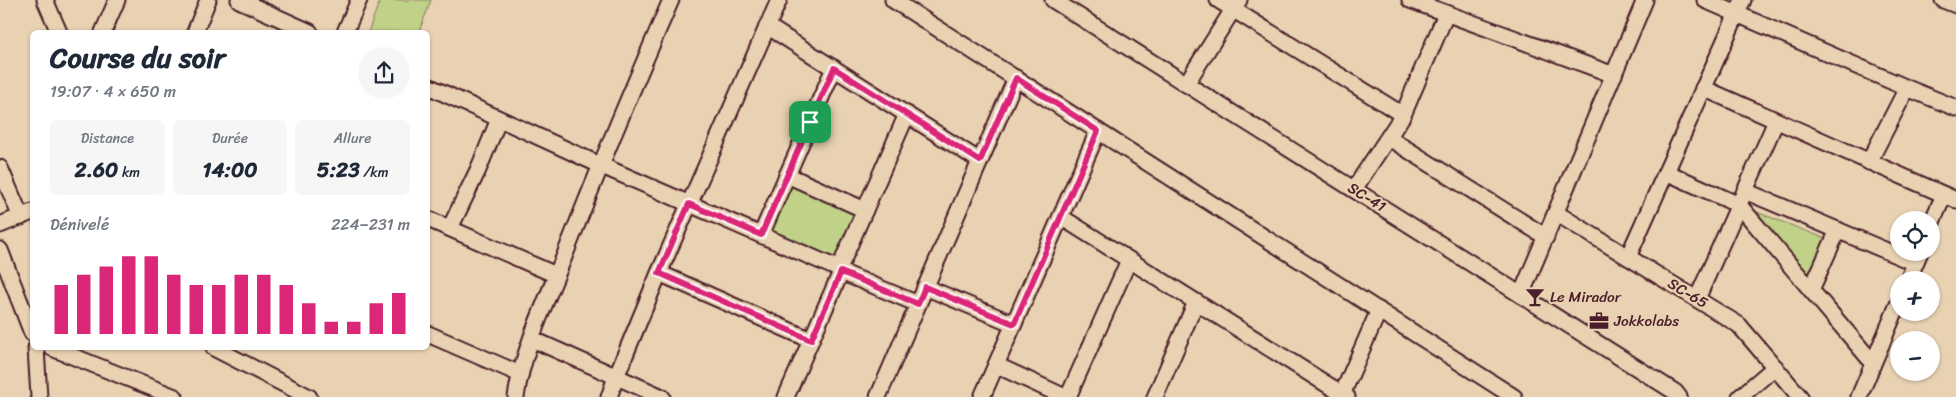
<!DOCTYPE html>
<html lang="fr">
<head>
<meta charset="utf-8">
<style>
  :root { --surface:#fff; --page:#f6f6f7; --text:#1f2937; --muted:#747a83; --accent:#db2777 }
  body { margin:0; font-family:Sriracha,sans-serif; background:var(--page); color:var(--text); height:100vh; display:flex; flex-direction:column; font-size:19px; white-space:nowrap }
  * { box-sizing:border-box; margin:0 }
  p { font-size:16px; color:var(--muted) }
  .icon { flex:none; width:28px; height:28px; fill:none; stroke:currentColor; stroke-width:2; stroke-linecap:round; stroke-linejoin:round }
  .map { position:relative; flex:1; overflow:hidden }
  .details { position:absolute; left:30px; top:30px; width:400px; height:320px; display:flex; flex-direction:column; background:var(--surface); border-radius:8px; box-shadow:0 1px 4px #0004 }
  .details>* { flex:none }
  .fabs { position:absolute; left:1890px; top:211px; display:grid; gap:10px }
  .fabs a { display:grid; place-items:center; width:50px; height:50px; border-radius:50%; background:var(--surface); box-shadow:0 1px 4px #0004; font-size:25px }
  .pin { position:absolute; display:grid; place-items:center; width:42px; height:42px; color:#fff; margin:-21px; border-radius:10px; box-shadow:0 2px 8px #0006 }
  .round { display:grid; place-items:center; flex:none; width:52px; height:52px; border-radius:26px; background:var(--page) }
  .head { display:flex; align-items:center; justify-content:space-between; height:85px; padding:0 20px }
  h1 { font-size:28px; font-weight:800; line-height:38px }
  .metrics { display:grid; grid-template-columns:repeat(3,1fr); gap:8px; height:85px; padding:5px 20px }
  .metrics div { display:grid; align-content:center; border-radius:8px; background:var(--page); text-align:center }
  .metrics b { font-size:21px; font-weight:800 }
  .metrics small { font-size:14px; font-weight:400 }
  .metrics p { font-size:14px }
  .chart { height:140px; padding:10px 20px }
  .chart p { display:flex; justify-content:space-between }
  .chart svg { width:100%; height:90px; margin-top:5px; stroke:var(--accent); stroke-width:6 }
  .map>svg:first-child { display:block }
</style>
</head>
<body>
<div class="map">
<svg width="1956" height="397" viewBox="0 0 1956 397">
  <rect width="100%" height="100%" fill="#e9d2b2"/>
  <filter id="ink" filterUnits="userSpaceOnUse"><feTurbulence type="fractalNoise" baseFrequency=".02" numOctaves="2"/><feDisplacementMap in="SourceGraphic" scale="10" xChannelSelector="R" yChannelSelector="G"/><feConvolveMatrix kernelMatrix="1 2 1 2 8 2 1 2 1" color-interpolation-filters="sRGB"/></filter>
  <g filter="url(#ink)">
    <g fill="#bfd287" stroke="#847859">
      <path d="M380 0H431L419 32H368Z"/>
      <path d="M793 176 861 208 835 265 767 233Z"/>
      <path d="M1757 212 1834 242 1814 283Z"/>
    </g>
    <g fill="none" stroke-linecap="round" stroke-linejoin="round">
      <defs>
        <g id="street">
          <path d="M45 0 59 32"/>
          <path d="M239 0 310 32"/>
          <path d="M893 0 1514 397"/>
          <path d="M1053 0 1675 392 1679 397"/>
          <path d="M1218 0 1403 115"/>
          <path d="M1410 0 1614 75"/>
          <path d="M1705 0 1907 88 1956 108"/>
          <path d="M1943 0 1956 5"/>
          <path d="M767 26 980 161"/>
          <path d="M103 32 117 0"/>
          <path d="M195 32 208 0"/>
          <path d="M345 32 359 0"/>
          <path d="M1186 84 1239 0"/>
          <path d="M428 86 600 165 839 269 841 272 918 304"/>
          <path d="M1703 88 1956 200"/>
          <path d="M1389 138 1546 237"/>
          <path d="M1869 162 1907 88"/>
          <path d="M0 168 21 217"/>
          <path d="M1666 172 1739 205 1873 363"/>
          <path d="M787 175 865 210"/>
          <path d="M1354 189 1403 115 1446 14"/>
          <path d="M1745 191 1915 263"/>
          <path d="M1556 213 1739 325 1800 397"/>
          <path d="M1061 217 1347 397"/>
          <path d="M428 219 556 275"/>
          <path d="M1931 224 1944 195"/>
          <path d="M0 225 32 212"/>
          <path d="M450 228 478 170 499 119"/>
          <path d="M761 235 834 68"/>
          <path d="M0 250 32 333"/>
          <path d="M1628 257 1743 0"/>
          <path d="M839 269 907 114"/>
          <path d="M659 273 811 340"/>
          <path d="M1908 280 1920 252"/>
          <path d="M925 287 1014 324"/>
          <path d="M1811 290 1838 230"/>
          <path d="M1521 295 1645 0"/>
          <path d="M1697 299 1776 121"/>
          <path d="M428 334 520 374"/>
          <path d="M532 339 662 397"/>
          <path d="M36 348 39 397"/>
          <path d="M52 348 175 397"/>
          <path d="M214 348 309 397"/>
          <path d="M996 365 1065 397"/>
          <path d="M516 397C523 349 546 302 564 257 598 170 634 85 671 0"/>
          <path d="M609 397 616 377 659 273 779 0"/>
          <path d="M786 397 841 272"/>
          <path d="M878 397 1016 78"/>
          <path d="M982 397 1098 131"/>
          <path d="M1068 397 1129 260"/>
          <path d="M1155 397 1196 302"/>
          <path d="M1341 397 1379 310"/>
          <path d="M1740 397 1775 367"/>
          <path d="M1859 397 1899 302"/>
        </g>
      </defs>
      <use href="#street" stroke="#4a1f2b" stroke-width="19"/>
      <use href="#street" stroke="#e9d2b2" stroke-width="15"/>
    </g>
  </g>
  <g fill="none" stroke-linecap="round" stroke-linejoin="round" filter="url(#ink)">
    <defs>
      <path id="route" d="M834 68 980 161 1016 78 1098 131 1014 324 925 287 918 304 841 272 811 340 659 273 689 204 761 235Z"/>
    </defs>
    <use href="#route" stroke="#fff" stroke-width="10"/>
    <use href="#route" stroke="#db2777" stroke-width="6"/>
  </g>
  <defs>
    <symbol id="bar-bare" viewBox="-9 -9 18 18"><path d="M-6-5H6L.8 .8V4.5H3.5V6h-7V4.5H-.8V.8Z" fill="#4a1f2b" stroke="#e9d2b2" stroke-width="2.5" paint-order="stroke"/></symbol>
    <symbol id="office-bare" viewBox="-9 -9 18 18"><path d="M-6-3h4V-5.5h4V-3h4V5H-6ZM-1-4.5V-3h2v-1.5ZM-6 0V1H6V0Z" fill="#4a1f2b" stroke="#e9d2b2" stroke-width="2.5" paint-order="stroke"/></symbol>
  </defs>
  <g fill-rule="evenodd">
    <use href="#bar-bare" x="1521" y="283" width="28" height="28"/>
    <use href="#office-bare" x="1585" y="307" width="28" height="28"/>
  </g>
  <g text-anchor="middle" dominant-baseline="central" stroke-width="4" stroke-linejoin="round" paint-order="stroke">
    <g font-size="15" fill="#4a1f2b" stroke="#e9d2b2">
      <text transform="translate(1367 197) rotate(32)">SC-41</text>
      <text transform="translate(1688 293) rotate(31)">SC-65</text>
    </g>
    <g font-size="15" fill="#4a1f2b" stroke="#e9d2b2" text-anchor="start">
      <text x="1550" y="297">Le Mirador</text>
      <text x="1614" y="321">Jokkolabs</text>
    </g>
  </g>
</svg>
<div class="fabs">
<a><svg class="icon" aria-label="locate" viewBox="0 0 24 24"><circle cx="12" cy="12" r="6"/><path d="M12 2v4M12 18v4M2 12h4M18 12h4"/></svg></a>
<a>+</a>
<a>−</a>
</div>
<div class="pin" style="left:810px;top:122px;background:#1e9e55"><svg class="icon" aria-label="arrive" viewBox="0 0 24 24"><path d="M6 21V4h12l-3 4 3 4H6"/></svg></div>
<section class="details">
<div class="head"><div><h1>Course du soir</h1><p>19:07 · 4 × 650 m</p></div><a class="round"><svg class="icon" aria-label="share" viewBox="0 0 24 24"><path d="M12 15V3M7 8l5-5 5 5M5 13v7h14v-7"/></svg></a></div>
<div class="metrics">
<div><p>Distance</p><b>2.60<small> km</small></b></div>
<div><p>Durée</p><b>14:00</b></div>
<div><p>Allure</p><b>5:23<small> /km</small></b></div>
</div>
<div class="chart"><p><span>Dénivelé</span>224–231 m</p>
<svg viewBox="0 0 160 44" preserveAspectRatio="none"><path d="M5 44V20M15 44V15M25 44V11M35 44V6M45 44V6M55 44V15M65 44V20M75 44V20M85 44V15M95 44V15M105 44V20M115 44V29M125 44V38M135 44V38M145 44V29M155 44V24"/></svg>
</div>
</section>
</div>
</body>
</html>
